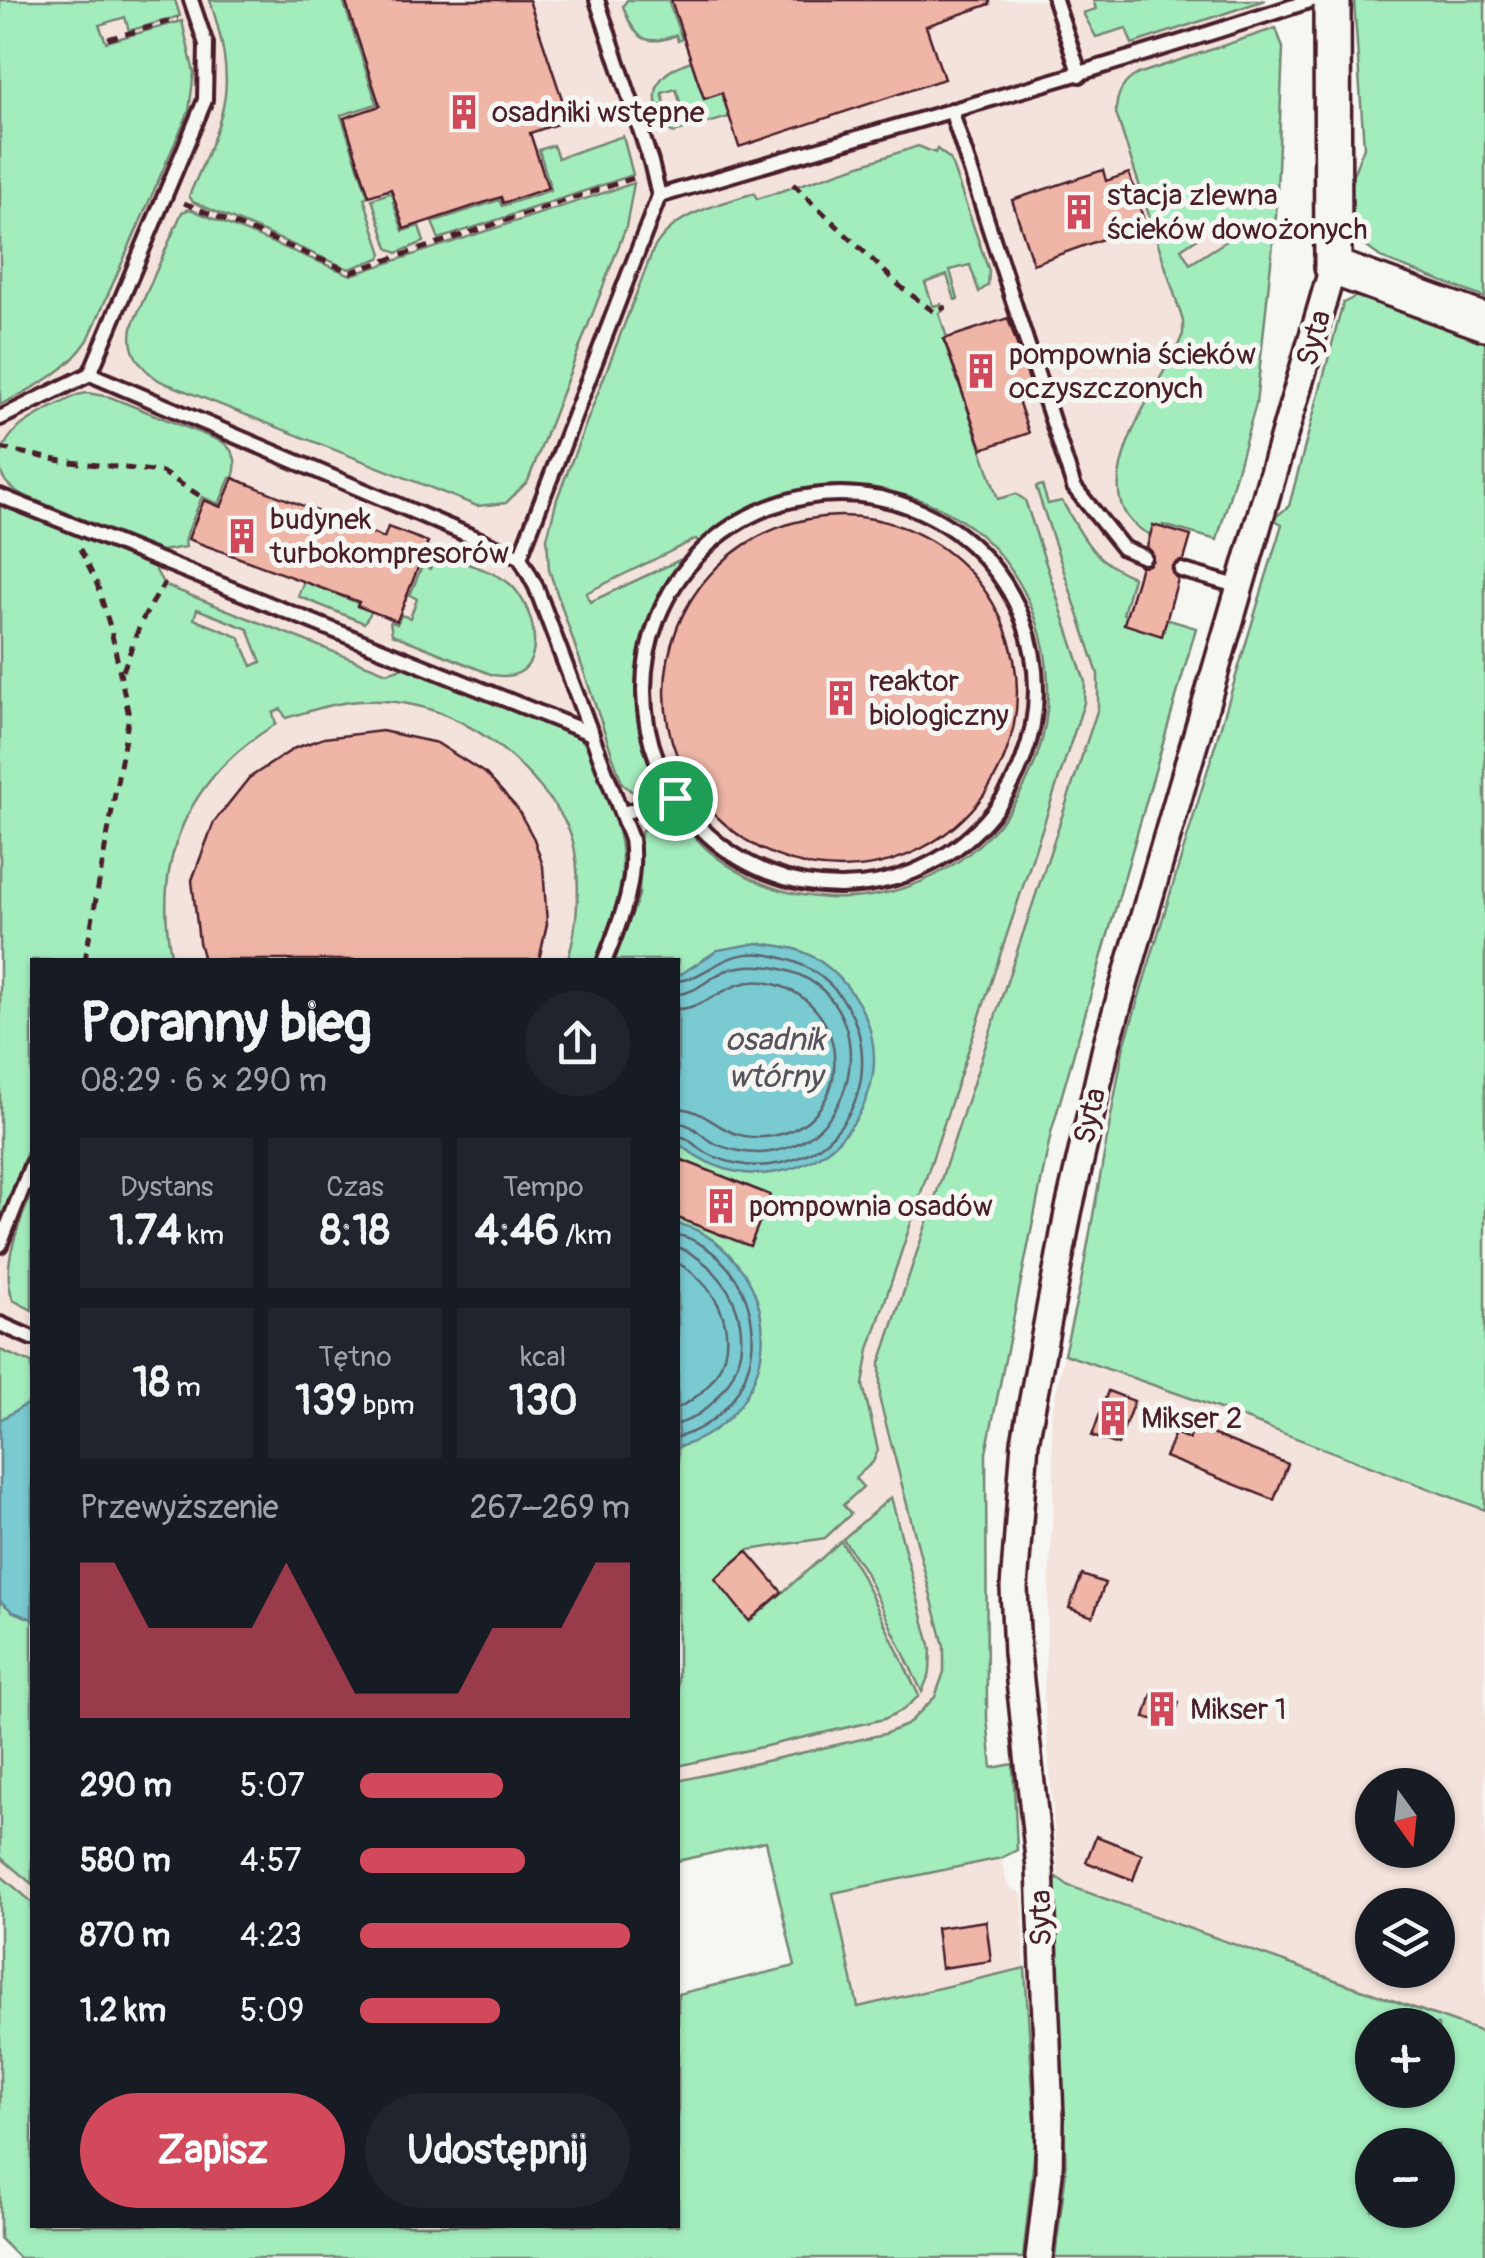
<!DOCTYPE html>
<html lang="pl">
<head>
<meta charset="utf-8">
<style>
  :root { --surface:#171b24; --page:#20242c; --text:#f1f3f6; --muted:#9ea1a6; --accent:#d1495b }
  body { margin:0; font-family:Pangolin,sans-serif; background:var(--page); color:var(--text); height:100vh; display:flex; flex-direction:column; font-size:38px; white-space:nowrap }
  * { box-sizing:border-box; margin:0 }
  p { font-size:32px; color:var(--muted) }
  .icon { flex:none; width:55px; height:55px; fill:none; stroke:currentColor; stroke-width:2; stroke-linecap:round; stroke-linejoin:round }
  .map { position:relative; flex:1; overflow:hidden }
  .side { position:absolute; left:30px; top:958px; width:650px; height:1270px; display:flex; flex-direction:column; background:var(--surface); border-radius:0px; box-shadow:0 2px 8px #0004 }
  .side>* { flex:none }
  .needle { width:65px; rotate:165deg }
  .controls { position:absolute; left:1355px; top:1768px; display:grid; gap:20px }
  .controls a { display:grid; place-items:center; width:100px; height:100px; border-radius:50%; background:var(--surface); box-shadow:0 2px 8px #0004; font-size:50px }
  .pin { position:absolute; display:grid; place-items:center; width:85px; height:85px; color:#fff; margin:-42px; border:5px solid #fff; border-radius:50%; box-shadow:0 2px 10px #0007 }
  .round { display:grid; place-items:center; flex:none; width:105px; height:105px; border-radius:52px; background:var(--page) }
  .headline { display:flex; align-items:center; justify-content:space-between; height:170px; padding:0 50px }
  h1 { font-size:55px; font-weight:800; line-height:75px }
  .metrics { display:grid; grid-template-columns:repeat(3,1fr); gap:15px; height:170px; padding:10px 50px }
  .metrics div { display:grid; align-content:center; border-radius:0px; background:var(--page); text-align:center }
  .metrics b { font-size:42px; font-weight:800 }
  .metrics small { font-size:28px; font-weight:400 }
  .metrics p { font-size:28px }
  .chart { height:280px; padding:20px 50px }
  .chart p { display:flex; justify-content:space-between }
  .chart svg { width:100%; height:180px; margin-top:10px; fill:var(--accent); opacity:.7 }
  .button { display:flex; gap:20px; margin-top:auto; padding:20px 50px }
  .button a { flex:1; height:115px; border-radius:60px; background:var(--accent); color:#fff; font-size:40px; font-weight:800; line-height:115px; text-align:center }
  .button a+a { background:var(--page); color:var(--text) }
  ul { padding:0 50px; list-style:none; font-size:32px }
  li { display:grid; grid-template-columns:160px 120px 1fr; align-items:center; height:75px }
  li i { height:25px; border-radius:12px; background:var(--accent) }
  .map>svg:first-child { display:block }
</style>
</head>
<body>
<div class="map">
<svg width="1485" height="2258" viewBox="0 0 1485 2258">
  <rect width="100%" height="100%" fill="#f6f6f2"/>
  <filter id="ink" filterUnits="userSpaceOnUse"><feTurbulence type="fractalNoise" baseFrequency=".01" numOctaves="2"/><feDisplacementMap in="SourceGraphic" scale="20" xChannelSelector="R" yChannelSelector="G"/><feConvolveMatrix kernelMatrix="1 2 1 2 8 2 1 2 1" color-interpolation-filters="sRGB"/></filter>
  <g filter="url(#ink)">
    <g fill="#f4e3dc" fill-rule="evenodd">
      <path d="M0 0H1265L1283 48 1276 215 1256 404 1217 540 1192 533 1166 618 1196 628 1051 1133 1013 1312 986 1453 987 1718 678 1788V960H32V1916L0 1889Z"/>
      <path d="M1064 1354 1196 1400 1485 1510V2033L1069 1886 1058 1877 1044 1695 1054 1482 1051 1416ZM1372 1785H1438V1850H1372ZM1372 1905H1438V1970H1372Z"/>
      <path d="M1001 1858 1007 1885 1023 1895 1025 1968 858 2007 833 1892Z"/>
    </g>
    <g fill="#a3edbd" stroke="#768674" stroke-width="2.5" fill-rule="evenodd">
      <path d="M0 0H175L180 16 129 31 125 17 99 25 106 42 182 21 194 73 189 111 88 340C66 373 35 387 0 405Z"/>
      <path d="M210 0H343L377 104 341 115 368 196 364 198 382 254 380 258 349 269 193 202 189 196C226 111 239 91 210 0Z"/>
      <path d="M627 0H668L682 39 678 41 676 35C644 49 633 35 623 6Z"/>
      <path d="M1093 0H1265L1132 44 1126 28 1096 37 1083 13 1096 9Z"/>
      <path d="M1354 0H1485V298L1383 259 1364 245 1350 216V182L1364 147Z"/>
      <path d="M1276 28 1283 48 1276 215 1256 404 1217 540 1163 525 1159 538C1070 509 1152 396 1177 348L1183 334V321L1116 113C1116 95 1122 82 1138 74ZM1223 216 1236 235 1190 264 1181 249 1202 235 1200 230Z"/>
      <path d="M691 61 704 99 722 93 729 117 674 133 665 128 659 113 667 111 671 122 685 118 676 89 662 93 665 104 657 107C651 80 668 69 691 61Z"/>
      <path d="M623 136 633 175 439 239 432 222 499 200 502 206 551 190 539 150 553 145 558 158Z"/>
      <path d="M918 146 935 153 937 149 950 159 989 271 988 285 979 292 970 265 950 270 958 299 955 300 947 275 925 283 933 306 941 304 943 311 939 313 947 338 944 340 998 499 1016 494 1025 500 1085 682 1084 703 869 1349 863 1385 878 1450 873 1462 855 1478 863 1487 843 1505 851 1514 825 1538 749 1550 716 1579 750 1621 841 1541 860 1572 919 1696 903 1710 884 1719 678 1766V1218L749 1246 770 1195 682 1160 678 1166V960H615L639 895 641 832 653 817 669 815C685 822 695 839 708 850 730 869 760 885 788 892 959 933 1099 765 1030 604 1002 541 951 501 881 490 813 478 752 498 700 543L696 539 586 593 590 602 686 557C634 627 621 696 654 778L648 790 631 791 622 783 549 570 547 538 557 499 653 250C674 212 716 206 754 193L757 199Z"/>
      <path d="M634 183 626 227 528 481 506 503 477 506 160 381C139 367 126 350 133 324L182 212 190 209 351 275Z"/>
      <path d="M404 188 407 197 393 202 403 231 419 226 424 242 397 253 388 248 372 199Z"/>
      <path d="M1361 294 1485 342V1510L1196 1400 1064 1354 1081 1282 1123 1050 1282 524 1273 519 1289 506 1343 303Z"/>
      <path d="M87 393 110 397 223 442C236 453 238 463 233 478H230L219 504 202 497 185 539 186 547 161 551 23 495C11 489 1 481 0 466 0 425 46 412 77 395Z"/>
      <path d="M1042 485 1048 504 1062 501C1084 538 1090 559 1133 577L1123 614 1163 626 1166 619 1196 628 1051 1133 986 1453 987 1718 992 1768 1013 1764 1017 1850 1001 1858 833 1893 858 2007 1025 1968 1036 2139 1023 2258H19L0 2239V1875L32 1902V2225H678V1994L795 1966 766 1841 678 1861V1781L884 1734 907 1725 935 1697 944 1672V1646L880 1401V1363L1098 708V674L1036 487Z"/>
      <path d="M0 505 154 567 164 585 387 673 405 667 580 738C595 754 600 774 607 794 633 867 623 891 596 960H568C578 924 582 875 572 838 566 819 552 801 540 787 494 732 434 697 361 701 336 702 310 711 286 718L281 709 273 713 276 724C188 777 151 860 172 960H32V1139L0 1221ZM197 609 248 629 261 662 252 666 239 637 194 619Z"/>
      <path d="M436 554C459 562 492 569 510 584 538 609 552 686 493 675L392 634 390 621 397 624 401 615 410 618 417 599 410 595 422 566 430 569Z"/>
      <path d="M304 581 358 603V606L372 611 364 623 298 596Z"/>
      <path d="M32 1191V1310L13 1300C0 1264 19 1226 32 1191Z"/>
      <path d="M0 1350 32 1363V1884L0 1857Z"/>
      <path d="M891 1497 931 1649 930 1672 922 1692 864 1570 843 1539Z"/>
      <path d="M1057 1877 1069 1886 1485 2033V2258H1055L1066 2171 1054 1884ZM1372 2025H1438V2090H1372ZM1372 2145H1438V2210H1372Z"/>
    </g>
    <g fill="#79cad1" stroke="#66868f" stroke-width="2.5">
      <path d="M758 943C770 945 784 946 795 949 814 955 832 969 845 984 936 1093 794 1238 678 1143V976L718 950Z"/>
      <path d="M678 1224C700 1228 721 1244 735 1261 790 1326 759 1425 678 1447Z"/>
      <path d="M32 1401V1619L13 1612 0 1601V1420Z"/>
    </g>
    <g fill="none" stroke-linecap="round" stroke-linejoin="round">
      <g stroke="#5d636d" stroke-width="2.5">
        <path d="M678 981C706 978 725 949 763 954 894 971 894 1148 770 1165 748 1168 722 1162 703 1151 693 1145 689 1137 678 1136"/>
        <path d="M678 994C696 993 708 978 725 971 744 964 766 965 785 970 880 995 867 1137 770 1152 751 1155 727 1150 710 1141 698 1133 693 1124 678 1123"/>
        <path d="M678 1009C709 1008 730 977 764 982 859 997 857 1131 763 1137 721 1140 711 1110 678 1108"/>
        <path d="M678 1235C697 1239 716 1253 728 1268 776 1325 751 1417 678 1437"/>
        <path d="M678 1247C735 1271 763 1341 721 1393 710 1407 695 1419 678 1424"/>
        <path d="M678 1263C740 1300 745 1374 678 1408"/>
      </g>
    </g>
    <g fill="#efb6a7" stroke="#4a1f2b" stroke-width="2.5">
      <path d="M345 0H529L569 120 530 133 548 188 503 203 501 197 404 229 391 189 369 196 344 118 380 106Z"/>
      <path d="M671 0H990V4L926 26 944 79 739 147 722 93 704 99Z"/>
      <path d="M1103 170 1106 181 1129 173 1145 224 1033 264 1012 200Z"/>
      <path d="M1008 318 1030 383 1014 388 1029 433 982 449 944 339Z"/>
      <path d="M233 478 384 538 388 527 428 542 397 621 357 606 359 602 188 539 204 500 221 507Z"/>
      <circle cx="841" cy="692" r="176"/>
      <path d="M1153 525 1191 536 1184 560 1172 566V573L1178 579 1162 636 1124 624 1141 566 1149 565 1153 560 1152 552 1147 547Z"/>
      <path d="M382 731 437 743 486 774 517 808 534 839 543 866 547 924 539 960H204L199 942 192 880 214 822 249 778 295 748 324 738Z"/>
      <path d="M682 1160 770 1195 750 1246 678 1218V1173Z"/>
      <path d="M1108 1391 1134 1401 1118 1445 1092 1436Z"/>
      <path d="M1194 1427 1288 1464 1274 1500 1165 1457 1175 1433 1189 1439Z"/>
      <path d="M747 1551 782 1592 749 1621 715 1579Z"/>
      <path d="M1082 1575 1105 1583 1093 1617 1069 1608Z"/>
      <path d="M1152 1694 1179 1702 1172 1725 1145 1717Z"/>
      <path d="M1096 1836 1142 1854 1133 1880 1086 1862Z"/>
      <path d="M986 1921 991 1961 941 1968 936 1928Z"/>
    </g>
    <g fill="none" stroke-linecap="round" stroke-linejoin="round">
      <defs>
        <g id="lane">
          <path d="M597 0 651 162 659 196 520 557 536 587 631 839C637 883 621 919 605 960"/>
          <path d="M1055 0 1080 75"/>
          <path d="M951 110 1074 487 1123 548 1144 557"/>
          <path d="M659 196C877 131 1096 72 1312 0"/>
          <path d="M90 374 205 100 206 44 191 0"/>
          <path d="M0 418 90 374 520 557"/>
          <circle cx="840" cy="690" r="196"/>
          <path d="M0 496 592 734"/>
          <path d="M1181 570 1240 587"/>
          <path d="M623 813 675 798"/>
          <path d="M0 1245 32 1164"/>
          <path d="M0 1324 32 1338"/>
        </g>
        <path id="street" d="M1039 2258 1049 2173 1050 2118 1040 1868 1017 1653 1014 1588 1025 1442 1068 1213 1107 1043 1333 267"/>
        <path id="secondary" d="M1332 0 1333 267 1485 322"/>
      </defs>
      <use href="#lane" stroke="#4a1f2b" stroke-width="20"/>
      <use href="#street" stroke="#4a1f2b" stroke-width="32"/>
      <use href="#secondary" stroke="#4a1f2b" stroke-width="42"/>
      <g stroke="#4a1f2b" stroke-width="5" stroke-dasharray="10 8" stroke-linecap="butt">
        <path d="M108 39 178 19"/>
        <path d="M793 184 901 287 934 312 946 307"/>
        <path d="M184 203 351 272 634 178"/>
        <path d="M0 448 62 461 162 472 202 497"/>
        <path d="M80 549 97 584 111 630 129 716 85 960"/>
        <path d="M123 671 141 622 165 582"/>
      </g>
      <use href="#lane" stroke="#f6f6f2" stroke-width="12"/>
      <use href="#street" stroke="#f6f6f2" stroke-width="25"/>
      <use href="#secondary" stroke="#f6f6f2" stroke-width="35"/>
    </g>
  </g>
  <defs>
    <symbol id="building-bare" viewBox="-9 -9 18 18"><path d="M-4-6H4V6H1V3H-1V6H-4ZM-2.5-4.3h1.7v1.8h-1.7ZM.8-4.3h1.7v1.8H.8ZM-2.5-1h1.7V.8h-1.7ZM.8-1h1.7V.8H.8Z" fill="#d1495b" stroke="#f6f6f2" stroke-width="2.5" paint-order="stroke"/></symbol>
  </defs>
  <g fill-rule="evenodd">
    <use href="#building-bare" x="439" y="87" width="50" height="50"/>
    <use href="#building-bare" x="1054" y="187" width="50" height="50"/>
    <use href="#building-bare" x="956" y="346" width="50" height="50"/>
    <use href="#building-bare" x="217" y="511" width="50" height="50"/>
    <use href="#building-bare" x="816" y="673" width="50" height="50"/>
    <use href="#building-bare" x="696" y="1181" width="50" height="50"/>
    <use href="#building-bare" x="1088" y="1393" width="50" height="50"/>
    <use href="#building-bare" x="1137" y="1684" width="50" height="50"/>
  </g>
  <g text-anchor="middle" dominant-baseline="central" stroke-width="10" stroke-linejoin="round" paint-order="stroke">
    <g font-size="30" fill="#4a1f2b" stroke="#f6f6f2" text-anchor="start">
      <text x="492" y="112">osadniki wstępne</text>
      <text x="1107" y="195">stacja zlewna<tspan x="1107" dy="34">ścieków dowożonych</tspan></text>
      <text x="1009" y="354">pompownia ścieków<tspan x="1009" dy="34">oczyszczonych</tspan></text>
      <text x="270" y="519">budynek<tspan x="270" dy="34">turbokompresorów</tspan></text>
      <text x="869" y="681">reaktor<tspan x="869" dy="34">biologiczny</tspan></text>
      <text x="749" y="1206">pompownia osadów</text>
      <text x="1141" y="1418">Mikser 2</text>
      <text x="1190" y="1709">Mikser 1</text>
    </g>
    <g font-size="30" fill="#4a1f2b" stroke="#f6f6f2">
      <text transform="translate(1314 338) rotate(-74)">Syta</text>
      <text transform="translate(1090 1116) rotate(-77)">Syta</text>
      <text transform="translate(1041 1918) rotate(-91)">Syta</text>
    </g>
    <g font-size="32" font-style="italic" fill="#58525d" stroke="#f6f6f2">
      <text x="775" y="1040">osadnik<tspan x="775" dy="37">wtórny</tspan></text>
    </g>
  </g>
</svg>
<div class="controls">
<a><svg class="needle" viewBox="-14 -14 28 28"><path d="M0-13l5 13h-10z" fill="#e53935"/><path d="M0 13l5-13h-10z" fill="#9ea1a6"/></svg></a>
<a><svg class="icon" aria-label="layers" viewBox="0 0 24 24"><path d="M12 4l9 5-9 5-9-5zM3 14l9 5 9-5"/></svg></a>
<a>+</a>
<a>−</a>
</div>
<div class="pin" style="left:675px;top:798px;background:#1e9e55"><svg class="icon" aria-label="arrive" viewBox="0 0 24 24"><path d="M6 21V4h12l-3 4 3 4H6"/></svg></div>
<section class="side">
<div class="headline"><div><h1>Poranny bieg</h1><p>08:29 · 6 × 290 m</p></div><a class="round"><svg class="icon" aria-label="share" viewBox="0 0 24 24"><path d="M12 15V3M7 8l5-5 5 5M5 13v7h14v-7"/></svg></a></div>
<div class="metrics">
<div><p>Dystans</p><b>1.74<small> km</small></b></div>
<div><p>Czas</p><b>8:18</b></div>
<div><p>Tempo</p><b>4:46<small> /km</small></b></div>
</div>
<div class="metrics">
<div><b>18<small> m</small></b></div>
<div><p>Tętno</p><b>139<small> bpm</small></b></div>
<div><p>kcal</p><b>130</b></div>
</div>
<div class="chart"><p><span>Przewyższenie</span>267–269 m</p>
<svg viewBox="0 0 160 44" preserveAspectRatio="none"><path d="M0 44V6L10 6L20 22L30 22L40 22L50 22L60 6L70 22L80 38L90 38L100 38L110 38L120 22L130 22L140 22L150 6L160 6V44z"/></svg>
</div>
<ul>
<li><b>290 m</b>5:07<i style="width:53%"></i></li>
<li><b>580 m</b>4:57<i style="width:61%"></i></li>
<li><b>870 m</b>4:23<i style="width:100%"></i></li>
<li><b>1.2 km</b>5:09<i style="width:52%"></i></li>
</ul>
<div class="button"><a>Zapisz</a><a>Udostępnij</a></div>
</section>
</div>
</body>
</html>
